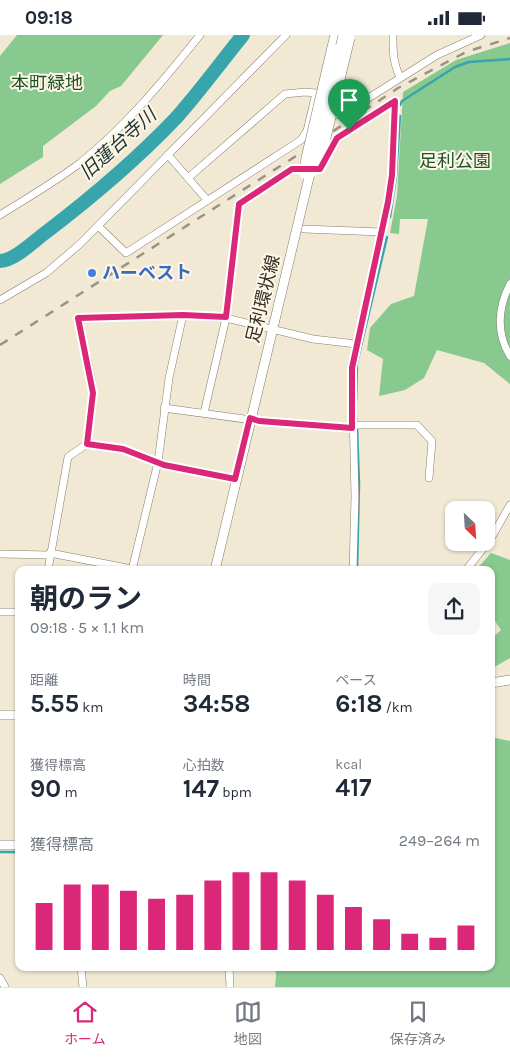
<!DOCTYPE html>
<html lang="ja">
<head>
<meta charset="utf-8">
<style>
  :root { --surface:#fff; --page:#f6f6f7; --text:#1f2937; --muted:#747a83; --line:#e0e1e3; --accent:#db2777 }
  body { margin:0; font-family:Karla,"Noto Sans JP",sans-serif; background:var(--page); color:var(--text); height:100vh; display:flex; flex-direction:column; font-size:19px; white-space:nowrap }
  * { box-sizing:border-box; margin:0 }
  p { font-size:16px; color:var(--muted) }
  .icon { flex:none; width:28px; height:28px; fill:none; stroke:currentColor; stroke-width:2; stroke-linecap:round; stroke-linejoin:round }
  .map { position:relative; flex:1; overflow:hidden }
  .panel { position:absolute; left:15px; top:531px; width:480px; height:405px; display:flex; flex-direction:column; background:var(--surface); border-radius:10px; box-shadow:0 1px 4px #0004 }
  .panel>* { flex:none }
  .needle { width:32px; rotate:155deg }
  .controls { position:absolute; left:445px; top:466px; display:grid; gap:10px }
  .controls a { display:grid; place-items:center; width:50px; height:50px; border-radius:10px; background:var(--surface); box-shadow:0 1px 4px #0004; font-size:25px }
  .pin { position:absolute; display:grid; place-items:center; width:42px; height:42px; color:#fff; margin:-51px -21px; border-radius:50% 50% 50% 0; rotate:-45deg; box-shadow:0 0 5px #0007 }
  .pin .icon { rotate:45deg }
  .round { display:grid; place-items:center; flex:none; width:52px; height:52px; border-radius:10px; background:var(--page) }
  .summary { display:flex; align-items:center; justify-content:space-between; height:85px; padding:0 15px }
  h1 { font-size:28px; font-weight:700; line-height:38px }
  .figures { display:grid; grid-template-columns:repeat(3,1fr); gap:8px; height:85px; padding:5px 15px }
  .figures div { display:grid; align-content:center }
  .figures b { font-size:25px; font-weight:700 }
  .figures small { font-size:14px; font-weight:400 }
  .figures p { font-size:14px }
  .chart { height:140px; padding:10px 15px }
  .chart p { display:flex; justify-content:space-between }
  .chart svg { width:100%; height:90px; margin-top:5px; stroke:var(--accent); stroke-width:6 }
  .status { display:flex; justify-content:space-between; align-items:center; height:35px; padding:0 25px; background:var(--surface); direction:ltr }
  .status svg { height:14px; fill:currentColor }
  .tab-bar { display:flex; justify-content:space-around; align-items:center; height:70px; border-top:1px solid var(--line); background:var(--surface); font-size:14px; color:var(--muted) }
  .tab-bar a { display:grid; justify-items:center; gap:2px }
  .tab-bar .selected { color:var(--accent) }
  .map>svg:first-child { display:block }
</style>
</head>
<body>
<div class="status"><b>09:18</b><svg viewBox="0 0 49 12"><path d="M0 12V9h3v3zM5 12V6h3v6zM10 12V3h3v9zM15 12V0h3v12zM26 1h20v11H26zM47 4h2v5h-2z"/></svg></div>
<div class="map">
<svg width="510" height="952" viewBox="0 0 510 952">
  <rect width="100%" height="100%" fill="#f2e9d5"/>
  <g fill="#87c98f">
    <path d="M17 0H163L121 51 110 56 96 71 43 111V122L0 149V21Z"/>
    <path d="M510 8V349L484 328 437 315 424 343 405 355 379 361 383 324 367 315 370 293 391 269 414 261 428 184H400L399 199 390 198 397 161 403 57 456 25Z"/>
    <path d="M491 518 510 525V623L491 634V604L501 595 491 580V535H476Z"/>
    <path d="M491 702 510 706V952H275L276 941 275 933 491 932Z"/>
  </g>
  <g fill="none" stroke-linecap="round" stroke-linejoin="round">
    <g stroke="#38a5ad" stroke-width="2.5">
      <path d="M400 70 402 66 455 32 469 27 510 24"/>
      <path d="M390 182 396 142 400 81"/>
      <path d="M356 366 357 328 387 202"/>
      <path d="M357 392 359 449 357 535"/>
      <path d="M0 817H19"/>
    </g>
    <path stroke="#38a5ad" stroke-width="14" d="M0 226C15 225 33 207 45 198 91 163 136 125 176 83 200 56 221 27 243 0"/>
    <defs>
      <g id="minor">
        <path d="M393 0C393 16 393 28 400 42"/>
        <path d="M328 83 351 74 437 20 481 0"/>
        <path d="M168 120 207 165"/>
        <path d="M188 143 285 59 305 57 316 58 307 96"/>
        <path d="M0 180C27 163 55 147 80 128 126 91 163 46 200 0"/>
        <path d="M98 191 126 218 301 105 307 96 315 92"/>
        <path d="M304 194 381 197"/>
        <path d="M510 249C498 272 496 298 510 321"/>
        <path d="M0 265 46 238 80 209 286 0"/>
        <path d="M164 373 259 386 352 393"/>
        <path d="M204 378 226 283 239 169 292 134H320L337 103 395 66 392 140 388 167 352 333 355 462 353 535"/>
        <path d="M352 390H417L432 406 429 443"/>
        <path d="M87 409 123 414 164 430 235 444"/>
        <path d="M50 518 132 534"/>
        <path d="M0 519 50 520"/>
        <path d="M48 535 68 422 87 409C87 392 93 376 93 359 92 333 81 308 78 283L183 280 226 283 313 304 356 309"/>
        <path d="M132 535 158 427 169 343 183 280"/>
        <path d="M466 535 490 505 510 470"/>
        <path d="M0 577H19"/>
        <path d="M81 932 83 952"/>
        <path d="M229 932 230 952"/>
        <path d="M0 943 5 952"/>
      </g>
      <g id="major">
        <path d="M332 12 335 0"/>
        <path d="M215 535 279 268"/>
        <path d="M491 648 510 645"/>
        <path d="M0 680H19"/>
        <path d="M0 810H19"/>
      </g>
    </defs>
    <use href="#minor" stroke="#867e6c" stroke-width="8"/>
    <use href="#major" stroke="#867e6c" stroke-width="10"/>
    <use href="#minor" stroke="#fff" stroke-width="7"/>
    <use href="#major" stroke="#fff" stroke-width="9"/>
    <path stroke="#9a9385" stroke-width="2.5" stroke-dasharray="9 9" stroke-linecap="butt" d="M0 310 296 121 398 53 466 17 510 3"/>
    <defs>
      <g id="major-bridge">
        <path d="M313 137 323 115 350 3"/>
        <path d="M304 139 306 123 332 12"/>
        <path d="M279 268 343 0"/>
      </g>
    </defs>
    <use href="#major-bridge" stroke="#867e6c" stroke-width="10" stroke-linecap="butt"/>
    <use href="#major-bridge" stroke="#fff" stroke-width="9"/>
  </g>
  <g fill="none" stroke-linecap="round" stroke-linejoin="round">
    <defs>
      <path id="route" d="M395 66 392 140 388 167 352 333V393L259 386 250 383 235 444 164 430 123 414 87 409 93 358 78 283 183 280 226 282 239 169 292 134H320L337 103Z"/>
    </defs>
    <use href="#route" stroke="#fff" stroke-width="10"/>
    <use href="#route" stroke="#db2777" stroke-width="6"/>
  </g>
  <circle fill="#3f7fe0" stroke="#fef6e6" stroke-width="2" cx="92" cy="238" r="5"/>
  <g text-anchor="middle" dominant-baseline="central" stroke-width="4" stroke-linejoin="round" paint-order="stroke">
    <g font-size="18" fill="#1c5227" stroke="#fef6e6">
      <text x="47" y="48">本町緑地</text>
      <text x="455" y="126">足利公園</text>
    </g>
    <g font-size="18" font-weight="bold" fill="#366cbe" stroke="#fef6e6" text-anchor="start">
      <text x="102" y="238">ハーベスト</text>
    </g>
    <g font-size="18" fill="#332f28" stroke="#fef6e6">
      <text transform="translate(263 264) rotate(-76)">足利環状線</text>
    </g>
    <g font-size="19" font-style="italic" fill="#1c3436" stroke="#fef6e6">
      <text transform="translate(118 109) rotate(-42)">旧蓮台寺川</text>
    </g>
  </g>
</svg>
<div class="controls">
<a><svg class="needle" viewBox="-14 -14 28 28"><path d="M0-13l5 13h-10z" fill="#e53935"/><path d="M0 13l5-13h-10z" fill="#747a83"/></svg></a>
</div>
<div class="pin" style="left:349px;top:95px;background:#1e9e55"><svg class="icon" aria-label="arrive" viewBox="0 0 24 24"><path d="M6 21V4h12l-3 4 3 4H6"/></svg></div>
<section class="panel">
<div class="summary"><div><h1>朝のラン</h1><p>09:18 · 5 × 1.1 km</p></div><a class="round"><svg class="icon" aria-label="share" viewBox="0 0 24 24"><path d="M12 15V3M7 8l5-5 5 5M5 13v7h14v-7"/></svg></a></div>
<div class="figures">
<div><p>距離</p><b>5.55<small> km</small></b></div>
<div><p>時間</p><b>34:58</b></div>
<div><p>ペース</p><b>6:18<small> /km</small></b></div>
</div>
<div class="figures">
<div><p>獲得標高</p><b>90<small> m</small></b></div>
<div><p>心拍数</p><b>147<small> bpm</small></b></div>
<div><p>kcal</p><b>417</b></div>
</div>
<div class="chart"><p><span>獲得標高</span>249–264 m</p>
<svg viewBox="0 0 160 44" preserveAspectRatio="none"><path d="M5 44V21M15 44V12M25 44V12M35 44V15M45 44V19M55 44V17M65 44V10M75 44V6M85 44V6M95 44V10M105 44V17M115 44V23M125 44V29M135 44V36M145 44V38M155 44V32"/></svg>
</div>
</section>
</div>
<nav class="tab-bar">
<a class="selected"><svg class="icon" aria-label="home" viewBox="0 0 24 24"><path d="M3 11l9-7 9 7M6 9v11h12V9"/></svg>ホーム</a>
<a><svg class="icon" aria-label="map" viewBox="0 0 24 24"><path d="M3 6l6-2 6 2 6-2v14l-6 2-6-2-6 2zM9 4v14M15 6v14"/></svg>地図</a>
<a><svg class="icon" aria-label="saved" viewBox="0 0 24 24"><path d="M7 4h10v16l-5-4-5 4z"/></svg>保存済み</a>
</nav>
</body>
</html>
